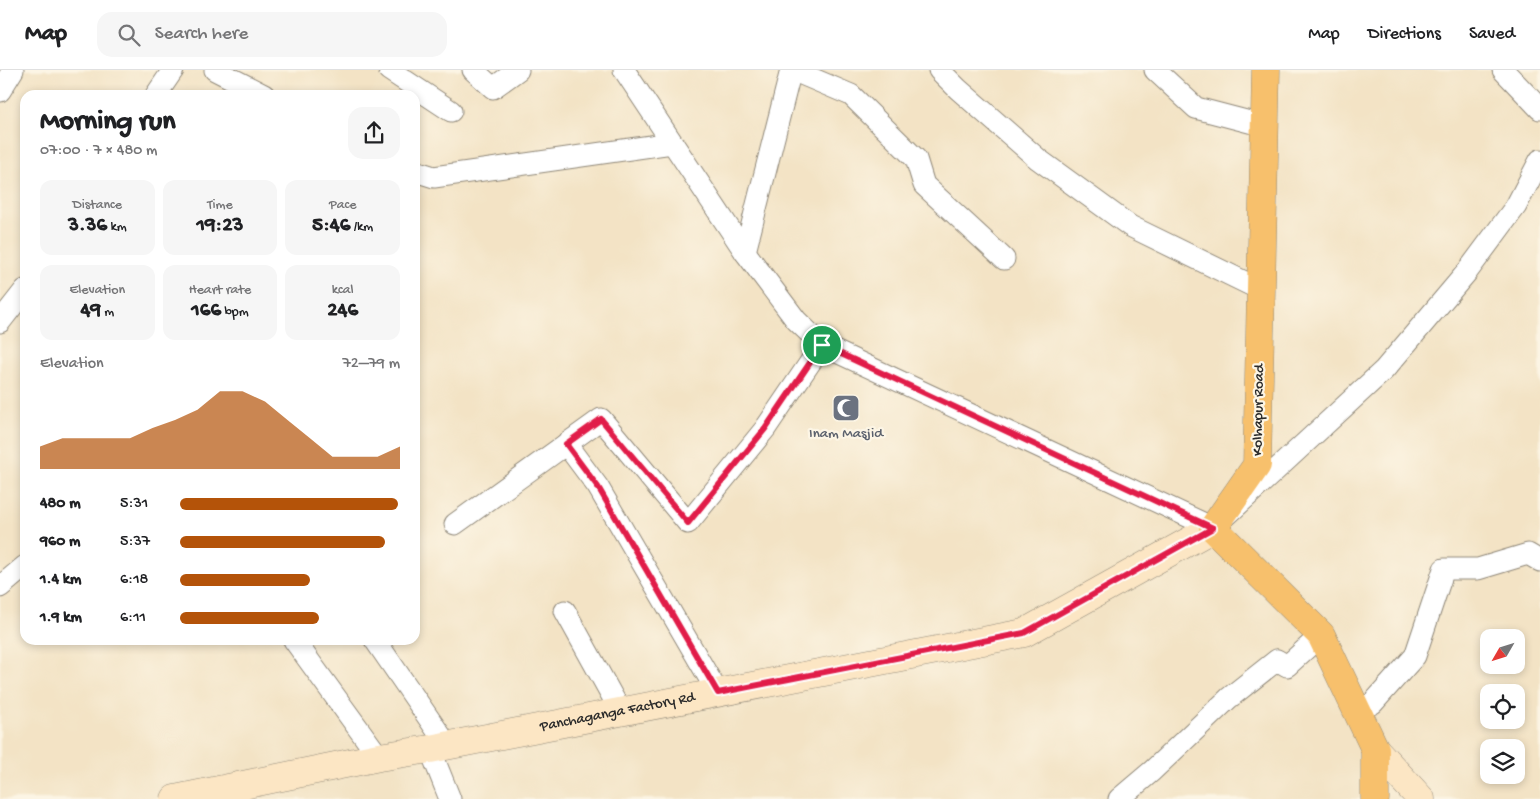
<!DOCTYPE html>
<html lang="en">
<head>
<meta charset="utf-8">
<style>
  :root { --surface:#fff; --page:#f6f6f6; --text:#202124; --muted:#757577; --line:#e0e0e0; --accent:#b45309 }
  body { margin:0; font-family:"Gochi Hand",sans-serif; background:var(--page); color:var(--text); height:100vh; display:flex; flex-direction:column; font-size:19px; white-space:nowrap }
  * { box-sizing:border-box; margin:0 }
  p { font-size:16px; color:var(--muted) }
  .icon { flex:none; width:28px; height:28px; fill:none; stroke:currentColor; stroke-width:2; stroke-linecap:round; stroke-linejoin:round }
  .map { position:relative; flex:1; overflow:hidden }
  .panel { position:absolute; left:20px; top:20px; width:400px; height:555px; display:flex; flex-direction:column; background:var(--surface); border-radius:15px; box-shadow:0 2px 8px #0003 }
  .panel>* { flex:none }
  .needle { width:32px; rotate:231deg }
  .fabs { position:absolute; left:1480px; top:559px; display:grid; gap:10px }
  .fabs a { display:grid; place-items:center; width:45px; height:45px; border-radius:10px; background:var(--surface); box-shadow:0 2px 8px #0003; font-size:25px }
  .pin { position:absolute; display:grid; place-items:center; width:42px; height:42px; color:#fff; margin:-21px; border:2px solid #fff; border-radius:50%; box-shadow:0 1px 5px #0007 }
  .round { display:grid; place-items:center; flex:none; width:52px; height:52px; border-radius:15px; background:var(--page) }
  .summary { display:flex; align-items:center; justify-content:space-between; height:85px; padding:0 20px }
  h1 { font-size:28px; font-weight:700; line-height:38px }
  .stats { display:grid; grid-template-columns:repeat(3,1fr); gap:8px; height:85px; padding:5px 20px }
  .stats div { display:grid; align-content:center; border-radius:12px; background:var(--page); text-align:center }
  .stats b { font-size:21px; font-weight:700 }
  .stats small { font-size:14px; font-weight:400 }
  .stats p { font-size:14px }
  .chart { height:140px; padding:10px 20px }
  .chart p { display:flex; justify-content:space-between }
  .chart svg { width:100%; height:90px; margin-top:5px; fill:var(--accent); opacity:.7 }
  ul { padding:0 20px; list-style:none; font-size:16px }
  li { display:grid; grid-template-columns:80px 60px 1fr; align-items:center; height:38px }
  li i { height:12px; border-radius:6px; background:var(--accent) }
  header { display:flex; align-items:center; gap:30px; box-sizing:border-box; height:70px; padding:0 25px; background:var(--surface); border-bottom:1px solid var(--line) }
  header strong { font-size:24px }
  nav { display:flex; gap:28px; margin-inline-start:auto; font-size:18px }
  .search { width:350px; height:45px; background:var(--page); display:flex; align-items:center; gap:12px; box-sizing:border-box; padding:0 18px; border-radius:15px; color:var(--muted); font-size:19px }
  .map>svg:first-child { display:block }
</style>
</head>
<body>
<header>
<strong>Map</strong>
<div class="search"><svg class="icon" aria-label="search" viewBox="0 0 24 24"><circle cx="10" cy="10" r="6"/><path d="M15 15l6 6"/></svg>Search here</div>
<nav><a>Map</a><a>Directions</a><a>Saved</a></nav>
</header>
<div class="map">
<svg width="1540" height="729" viewBox="0 0 1540 729">
  <rect width="100%" height="100%" fill="#fcf5e5"/>
  <filter id="ink" filterUnits="userSpaceOnUse"><feTurbulence type="fractalNoise" baseFrequency=".02" numOctaves="2"/><feDisplacementMap in="SourceGraphic" scale="10" xChannelSelector="R" yChannelSelector="G"/><feConvolveMatrix kernelMatrix="1 2 1 2 8 2 1 2 1" color-interpolation-filters="sRGB"/></filter>
  <filter id="wash" filterUnits="userSpaceOnUse"><feTurbulence type="fractalNoise" baseFrequency=".0096" numOctaves="4" result="noise"/><feDisplacementMap in="SourceGraphic" scale="20" xChannelSelector="R" yChannelSelector="G"/><feGaussianBlur stdDeviation="1.12" result="paint"/><feColorMatrix in="noise" values="0 0 0 0 0 0 0 0 0 0 0 0 0 0 0 0 0 1.4 0 .05"/><feComposite in="paint" operator="in"/></filter>
  <g filter="url(#wash)">
    <rect width="100%" height="100%" fill="#f3e3c5"/>
  </g>
  <g filter="url(#ink)">
    <g fill="none" stroke-linecap="round" stroke-linejoin="round">
      <defs>
        <g id="street">
          <path d="M215 0 264 25"/>
          <path d="M389 0 451 41"/>
          <path d="M473 0 493 18 518 0"/>
          <path d="M624 0 745 182 796 250 822 275 1213 458 1384 300 1467 202 1516 136 1540 90"/>
          <path d="M792 0 851 25 916 89 924 115 1004 189"/>
          <path d="M939 0 958 19 1038 89 1130 156 1261 220"/>
          <path d="M1155 0 1196 38 1265 56"/>
          <path d="M1503 0 1540 39"/>
          <path d="M0 21 13 0"/>
          <path d="M156 25 173 0"/>
          <path d="M415 101 434 107 672 73"/>
          <path d="M745 182 791 0"/>
          <path d="M0 252 25 220"/>
          <path d="M566 374 598 417 718 623"/>
          <path d="M455 454 601 349 688 453 765 359 822 275"/>
          <path d="M0 517 25 496"/>
          <path d="M565 541 621 642"/>
          <path d="M294 570 379 687"/>
          <path d="M375 570 447 675"/>
          <path d="M1357 641 1373 633 1415 586 1444 499H1478L1528 484 1540 491"/>
          <path d="M430 679 450 729"/>
          <path d="M1119 729 1152 701 1229 628 1277 590 1287 596 1321 565"/>
        </g>
        <g id="secondary">
          <path d="M1375 679 1421 729"/>
          <path id="s1" d="M175 729 379 687 430 679 1024 563 1213 458"/>
        </g>
        <path id="primary" d="M1266 0 1257 395 1213 458 1321 565 1375 679V729"/>
      </defs>
      <use href="#street" stroke="#8f8778" stroke-width="23"/>
      <use href="#secondary" stroke="#8f8778" stroke-width="29"/>
      <use href="#primary" stroke="#8f8778" stroke-width="29"/>
      <use href="#street" stroke="#fff" stroke-width="21"/>
      <use href="#secondary" stroke="#fce6c4" stroke-width="28"/>
      <use href="#primary" stroke="#f7c06c" stroke-width="28"/>
    </g>
  </g>
  <g fill="none" stroke-linecap="round" stroke-linejoin="round" filter="url(#ink)">
    <defs>
      <path id="route" d="M822 275 1213 458 1024 563 718 623 598 417 566 374 601 349 688 453 765 359Z"/>
    </defs>
    <use href="#route" stroke="#fff" stroke-width="10"/>
    <use href="#route" stroke="#e11d48" stroke-width="6"/>
  </g>
  <defs>
    <symbol id="mosque-square" viewBox="-11 -11 22 22"><rect x="-9" y="-9" width="18" height="18" rx="4" fill="#6b7280" stroke="#fcf5e5"/><path d="M3.5-4.9A6 6 0 1 0 3.5 4.9A5 5 0 1 1 3.5-4.9Z" fill="#fff"/></symbol>
  </defs>
  <g fill-rule="evenodd">
    <use href="#mosque-square" x="830" y="322" width="32" height="32"/>
  </g>
  <g text-anchor="middle" dominant-baseline="central" stroke-width="4.5" stroke-linejoin="round" paint-order="stroke">
    <g font-size="15" fill="#2b2b2b" stroke="#fcf5e5">
      <text transform="translate(1259 340) rotate(-89)">Kolhapur Road</text>
      <text stroke="none"><textPath href="#s1" startOffset="451">Panchaganga Factory Rd</textPath></text>
    </g>
    <g font-size="15" fill="#5b616d" stroke="#fcf5e5">
      <text x="846" y="364">Inam Masjid</text>
    </g>
  </g>
</svg>
<div class="fabs">
<a><svg class="needle" viewBox="-14 -14 28 28"><path d="M0-13l5 13h-10z" fill="#e53935"/><path d="M0 13l5-13h-10z" fill="#757577"/></svg></a>
<a><svg class="icon" aria-label="locate" viewBox="0 0 24 24"><circle cx="12" cy="12" r="6"/><path d="M12 2v4M12 18v4M2 12h4M18 12h4"/></svg></a>
<a><svg class="icon" aria-label="layers" viewBox="0 0 24 24"><path d="M12 4l9 5-9 5-9-5zM3 14l9 5 9-5"/></svg></a>
</div>
<div class="pin" style="left:822px;top:275px;background:#1e9e55"><svg class="icon" aria-label="arrive" viewBox="0 0 24 24"><path d="M6 21V4h12l-3 4 3 4H6"/></svg></div>
<section class="panel">
<div class="summary"><div><h1>Morning run</h1><p>07:00 · 7 × 480 m</p></div><a class="round"><svg class="icon" aria-label="share" viewBox="0 0 24 24"><path d="M12 15V3M7 8l5-5 5 5M5 13v7h14v-7"/></svg></a></div>
<div class="stats">
<div><p>Distance</p><b>3.36<small> km</small></b></div>
<div><p>Time</p><b>19:23</b></div>
<div><p>Pace</p><b>5:46<small> /km</small></b></div>
</div>
<div class="stats">
<div><p>Elevation</p><b>49<small> m</small></b></div>
<div><p>Heart rate</p><b>166<small> bpm</small></b></div>
<div><p>kcal</p><b>246</b></div>
</div>
<div class="chart"><p><span>Elevation</span>72–79 m</p>
<svg viewBox="0 0 160 44" preserveAspectRatio="none"><path d="M0 44V33L10 29L20 29L30 29L40 29L50 24L60 20L70 15L80 6L90 6L100 11L110 20L120 29L130 38L140 38L150 38L160 33V44z"/></svg>
</div>
<ul>
<li><b>480 m</b>5:31<i style="width:99%"></i></li>
<li><b>960 m</b>5:37<i style="width:93%"></i></li>
<li><b>1.4 km</b>6:18<i style="width:59%"></i></li>
<li><b>1.9 km</b>6:11<i style="width:63%"></i></li>
</ul>
</section>
</div>
</body>
</html>
